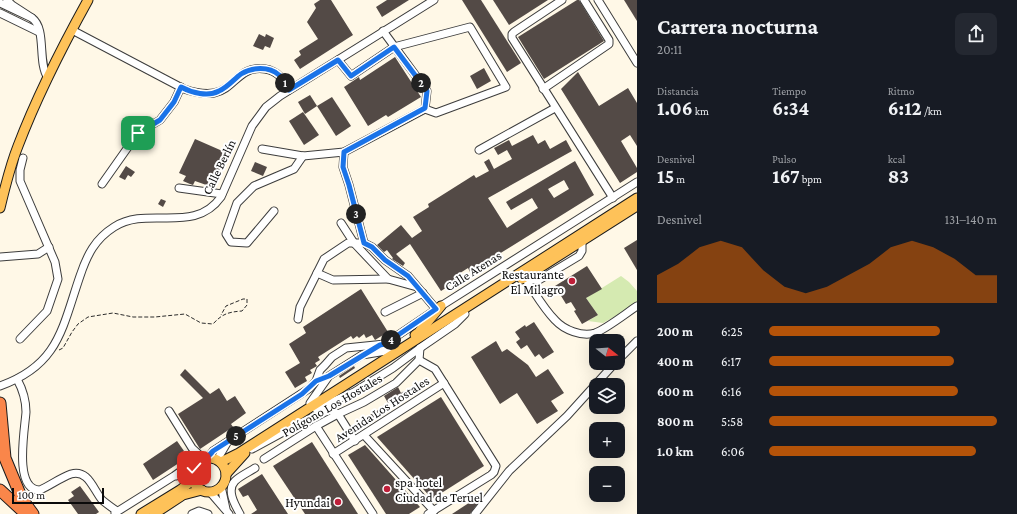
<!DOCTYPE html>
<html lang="es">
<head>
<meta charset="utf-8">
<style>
  :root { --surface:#171b24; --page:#242831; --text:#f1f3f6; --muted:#9ea1a6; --accent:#b45309 }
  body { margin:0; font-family:"Crimson Pro",serif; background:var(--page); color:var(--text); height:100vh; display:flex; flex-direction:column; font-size:15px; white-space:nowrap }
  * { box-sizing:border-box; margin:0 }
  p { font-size:13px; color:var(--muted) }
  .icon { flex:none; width:22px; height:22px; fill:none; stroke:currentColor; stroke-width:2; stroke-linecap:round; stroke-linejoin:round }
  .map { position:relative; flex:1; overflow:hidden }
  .drawer { display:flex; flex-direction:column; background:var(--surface); width:380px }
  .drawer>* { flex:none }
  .needle { width:26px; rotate:107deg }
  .buttons { position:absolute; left:589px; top:334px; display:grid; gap:8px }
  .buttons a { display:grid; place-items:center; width:36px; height:36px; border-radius:8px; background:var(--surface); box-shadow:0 4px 16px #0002; font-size:20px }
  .scale { position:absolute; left:12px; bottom:10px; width:92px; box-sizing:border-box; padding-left:4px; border:2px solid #0a0a0a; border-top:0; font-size:11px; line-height:14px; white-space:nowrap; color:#0a0a0a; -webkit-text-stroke:3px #fff; paint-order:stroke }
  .pin { position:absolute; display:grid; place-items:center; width:34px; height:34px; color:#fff; margin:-17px; border-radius:8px; box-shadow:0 2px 6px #0006 }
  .km { position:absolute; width:20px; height:20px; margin:-10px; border-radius:50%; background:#222; color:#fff; font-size:11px; line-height:20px; text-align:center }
  .round { display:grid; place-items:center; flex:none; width:42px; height:42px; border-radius:8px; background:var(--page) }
  .headline { display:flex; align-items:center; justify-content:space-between; height:68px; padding:0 20px }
  h1 { font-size:22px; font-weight:700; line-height:30px }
  .stats { display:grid; grid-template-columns:repeat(3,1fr); gap:6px; height:68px; padding:4px 20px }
  .stats div { display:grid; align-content:center }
  .stats b { font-size:20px; font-weight:700 }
  .stats small { font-size:11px; font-weight:400 }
  .stats p { font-size:11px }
  .chart { height:112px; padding:8px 20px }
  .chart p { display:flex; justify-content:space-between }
  .chart svg { width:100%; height:72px; margin-top:4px; fill:var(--accent); opacity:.7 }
  ul { padding:0 20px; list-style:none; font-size:13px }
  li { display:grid; grid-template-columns:64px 48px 1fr; align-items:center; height:30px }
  li i { height:10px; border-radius:5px; background:var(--accent) }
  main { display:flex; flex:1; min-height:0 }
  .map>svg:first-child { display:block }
</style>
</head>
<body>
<main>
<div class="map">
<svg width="637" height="514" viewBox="0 0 637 514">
  <rect width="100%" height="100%" fill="#fff8e7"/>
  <path fill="#d5eab1" d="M621 276 629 282 637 291V304L603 323 588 321 598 315 586 298Z"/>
  <g fill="#534a46" fill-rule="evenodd">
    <path d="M320 0H331L353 35 300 69 294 60 301 55 299 51 318 39 307 22 316 8 314 4Z"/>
    <path d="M387 0H409L382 17 376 7Z"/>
    <path d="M462 0H481L521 63 507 72Z"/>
    <path d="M493 0H548L509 25Z"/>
    <path d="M577 0H579L604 41 544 79 518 37Z"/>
    <path d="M624 0H637V21Z"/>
    <path d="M259 34 265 37 266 34 274 38 270 48 265 46 263 50 253 46Z"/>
    <path d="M395 57 421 97 388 117 386 115 368 126 344 87 359 77 360 80Z"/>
    <path d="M484 68 491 81 477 89 470 76Z"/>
    <path d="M578 72 599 106 628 88 637 103V146L630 135 621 141 637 168V172L620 183 561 89Z"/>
    <path d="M310 95 317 106 305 114 298 102Z"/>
    <path d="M332 97 351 126 336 136 317 106Z"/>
    <path d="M303 112 319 135 304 145 289 121Z"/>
    <path d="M533 135 538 144 545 140 550 149 566 140 572 151 488 198 507 228 538 208 532 198 511 210 506 202 575 161 594 195 470 272 468 268 457 275 460 279 441 291 410 244 396 254 405 263 403 266 392 259 393 258 387 250 384 252 377 245 401 225 412 238 422 231 413 217 429 207 428 204 474 175 476 178 489 171 484 162 489 159 494 169 512 159 507 150 498 155 494 148 509 140 512 146ZM564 180 569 189 554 198 548 189Z"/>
    <path d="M195 139 227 153 212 187 195 181 193 185 190 184 183 181 186 176 179 173Z"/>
    <path d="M255 162 267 167 263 176 251 171Z"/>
    <path d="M126 166 135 172 131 177 128 175 125 180 119 177Z"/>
    <path d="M161 199 166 201 163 207 158 204Z"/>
    <path d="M637 240V270L624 248Z"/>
    <path d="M587 266 602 289 586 298 598 315 582 324 574 311 576 310 571 302 566 304 555 286Z"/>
    <path d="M361 289 388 332 375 340 372 335 366 338 364 334 359 338 357 336 353 339 351 336 318 357 320 360 315 363 317 366 310 370 312 373 305 377 307 381 295 388 285 372 300 363 289 344 306 333 303 327Z"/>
    <path d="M534 322 554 352 543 359 539 354 535 357 527 345 521 349 516 342 520 339 515 332 525 325 526 327Z"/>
    <path d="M496 341 502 352 507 349 528 365 536 377 548 369 564 393 551 401 558 411 537 424 517 393 500 404 471 357Z"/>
    <path d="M354 366 355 368 340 378 339 376Z"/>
    <path d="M185 369 210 394 219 388 227 401 235 396 246 413 231 424 233 427 200 449 178 414 203 398 180 375Z"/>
    <path d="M398 387 401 393 404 391 408 398 393 407 390 402 388 403 384 396Z"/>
    <path d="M441 397 484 466 432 499 377 437Z"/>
    <path d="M378 410 381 414 373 420 370 415Z"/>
    <path d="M177 441 184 451 183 452 185 459 153 480 143 464Z"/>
    <path d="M312 442 358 514H305L273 466Z"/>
    <path d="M365 445 420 507 409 514H386L348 455Z"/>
    <path d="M262 474 288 514H251L257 510 248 495 243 497 238 489Z"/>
    <path d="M80 486 99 512 96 514H78L68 500 74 496 71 492Z"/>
    <path d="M481 495 483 496 470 514H452Z"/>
  </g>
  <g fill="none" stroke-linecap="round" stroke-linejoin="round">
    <defs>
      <g id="minor">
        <path d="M562 0 514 32 512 34V38L613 198"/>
        <path d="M598 0 637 63"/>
        <path d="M0 3 32 18 12 5 7 0"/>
        <path d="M0 13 39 32"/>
        <path d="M32 18C47 29 37 62 48 78"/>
        <path d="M72 30 184 89C193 92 203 95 214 93 235 89 239 65 265 69 278 71 283 79 289 90"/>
        <path d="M338 60 351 76 394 47 470 27 506 87 436 113 425 109"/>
        <path d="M543 89 609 44V40L584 0"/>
        <path d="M262 149 303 156 344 152 425 109 427 91 383 31"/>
        <path d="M479 150 555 108"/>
        <path d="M344 152 343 167 349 185 364 243"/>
        <path d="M102 184 138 133 160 120 174 102 181 87"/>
        <path d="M179 188 222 194"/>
        <path d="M274 211 247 243 231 242 226 234 237 203 254 186 294 169 303 156"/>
        <path d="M341 223 354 243 388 279 417 287"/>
        <path d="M0 257 38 254 49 247"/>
        <path d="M317 273 333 280 388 279"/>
        <path d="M524 277C534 291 543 308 555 320 564 330 582 337 595 333 606 329 625 314 637 306"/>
        <path d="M524 277 533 280H539L579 256 582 251V241"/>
        <path d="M385 312 423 293"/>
        <path d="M298 319 300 307 324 259 348 243H364L372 247 385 260 408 276 436 309"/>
        <path d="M20 339 47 311 58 279 55 262 20 181V170L23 158"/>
        <path d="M419 360 435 369 496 466 494 472 491 475 428 514"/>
        <path d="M618 360 637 341"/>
        <path d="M17 379C23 390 26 400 26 412 25 428 13 491 40 490 51 485 60 478 71 474 88 469 93 489 102 500 107 504 112 508 117 511"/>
        <path d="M0 386C59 365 62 328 80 276 87 255 95 239 114 227 148 205 194 235 221 197L252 126 266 107 280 96 434 0"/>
        <path d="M310 403 329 376 362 355 398 349"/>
        <path d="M316 409 354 392 393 368 420 348 455 324 465 314"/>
        <path d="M169 411 192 448 204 459"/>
        <path d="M316 426 373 514"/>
        <path d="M364 435 434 511"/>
        <path d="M252 449 298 424 330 410 338 414 355 441"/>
        <path d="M333 454 444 383"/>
        <path d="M208 458 213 451 310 388 316 381 320 370 325 365 332 357 346 348 385 344 441 306 637 182"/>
        <path d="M264 459 316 426 338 414 364 402 396 383 419 360 420 348"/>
        <path d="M217 460 227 443"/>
        <path d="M176 476 182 474 192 477"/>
        <path d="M221 486 226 509"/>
        <path d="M210 492 229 514"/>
        <path d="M115 513 174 476 188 466H195"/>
        <path d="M192 514 199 511 208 514"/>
        <path d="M240 514C235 505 226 490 235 481 240 476 249 472 255 468"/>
        <path d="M475 514 509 471 567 416 615 363"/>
      </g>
      <g id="major">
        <path d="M0 208C5 187 10 166 18 146 37 96 62 47 88 0"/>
        <path d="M522 279 637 206"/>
        <path d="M415 335 419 332 441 306"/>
        <circle cx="209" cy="475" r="17"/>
        <path d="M221 462 239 453 637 198"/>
        <path d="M226 474 245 453"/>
        <path d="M141 514 180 490 193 480"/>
        <path d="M154 514 183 495 202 490"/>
      </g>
      <g id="highway">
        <path d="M0 403 5 458 22 499 33 514"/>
        <path d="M0 490 26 514"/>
      </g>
    </defs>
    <use href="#minor" stroke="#3d3d3d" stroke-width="9"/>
    <use href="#major" stroke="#1b1b1b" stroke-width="11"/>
    <use href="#highway" stroke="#1b1b1b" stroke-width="13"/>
    <path stroke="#2c2c2c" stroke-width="1" stroke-dasharray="4 2" stroke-linecap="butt" d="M59 350 63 348 72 332 78 324 88 317 113 313 133 317H155L185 314 201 323 213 324C222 314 228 312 242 311L247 305V299H243L226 306 221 315"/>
    <use href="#minor" stroke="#fff" stroke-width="7"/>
    <use href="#major" stroke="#fec259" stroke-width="9"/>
    <use href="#highway" stroke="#fa864a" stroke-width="11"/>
  </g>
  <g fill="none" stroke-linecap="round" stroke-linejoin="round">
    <defs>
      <path id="route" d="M138 133 160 120 174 102 181 87C192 93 208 97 219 91 228 87 234 79 241 74 252 67 269 66 279 75 284 79 286 85 289 90L338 60 351 76 394 47 427 91 425 108 344 152 343 167 349 185 364 243 372 247 385 260 408 276 436 309 385 344 380 345 329 376 316 381 302 394 213 451C207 460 199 459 194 468"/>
    </defs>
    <use href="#route" stroke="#fff" stroke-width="8"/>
    <use href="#route" stroke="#1a73e8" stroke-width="5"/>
  </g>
  <g fill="#be1f39" stroke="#fff" stroke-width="1.5">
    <circle cx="572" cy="281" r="4"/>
    <circle cx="387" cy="489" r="4"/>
    <circle cx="338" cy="502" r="4"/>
  </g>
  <g text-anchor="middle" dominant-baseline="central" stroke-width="4" stroke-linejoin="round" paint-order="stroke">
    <g font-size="13" fill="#0a0a0a" stroke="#fff">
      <text transform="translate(219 167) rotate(-64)">Calle Berlín</text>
      <text transform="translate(473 271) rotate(-32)">Calle Atenas</text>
      <text transform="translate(332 405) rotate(-30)">Polígono Los Hostales</text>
      <text transform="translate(382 409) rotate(-33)">Avenida Los Hostales</text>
    </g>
    <g font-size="13" fill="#0a0a0a" stroke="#fff" text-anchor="end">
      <text x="564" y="274">Restaurante<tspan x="564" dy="15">El Milagro</tspan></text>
      <text x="395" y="482" text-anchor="start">spa hotel<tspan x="395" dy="15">Ciudad de Teruel</tspan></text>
      <text x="330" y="502">Hyundai</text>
    </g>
  </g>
</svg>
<div class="buttons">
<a><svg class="needle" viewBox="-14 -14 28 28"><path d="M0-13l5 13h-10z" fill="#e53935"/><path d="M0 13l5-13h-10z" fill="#9ea1a6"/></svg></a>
<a><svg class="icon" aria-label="layers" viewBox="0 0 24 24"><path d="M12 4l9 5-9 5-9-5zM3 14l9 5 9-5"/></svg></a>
<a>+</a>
<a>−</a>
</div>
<div class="scale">100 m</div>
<div class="pin" style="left:138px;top:133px;background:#1e9e55"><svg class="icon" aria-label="arrive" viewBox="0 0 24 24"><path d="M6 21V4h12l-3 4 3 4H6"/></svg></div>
<div class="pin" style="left:194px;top:468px;background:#d93025"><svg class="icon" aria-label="check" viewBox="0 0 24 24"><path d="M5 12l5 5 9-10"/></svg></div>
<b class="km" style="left:285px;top:83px">1</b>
<b class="km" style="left:421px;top:83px">2</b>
<b class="km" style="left:356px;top:214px">3</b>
<b class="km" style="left:391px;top:340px">4</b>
<b class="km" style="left:236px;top:436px">5</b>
</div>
<section class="drawer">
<div class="headline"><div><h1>Carrera nocturna</h1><p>20:11</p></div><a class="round"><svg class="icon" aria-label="share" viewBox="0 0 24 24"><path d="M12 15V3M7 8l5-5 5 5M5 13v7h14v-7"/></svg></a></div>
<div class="stats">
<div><p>Distancia</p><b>1.06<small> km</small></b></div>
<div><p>Tiempo</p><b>6:34</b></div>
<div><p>Ritmo</p><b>6:12<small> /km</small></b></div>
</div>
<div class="stats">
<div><p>Desnivel</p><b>15<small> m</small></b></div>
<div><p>Pulso</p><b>167<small> bpm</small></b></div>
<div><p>kcal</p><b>83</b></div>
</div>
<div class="chart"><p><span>Desnivel</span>131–140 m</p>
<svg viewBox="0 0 160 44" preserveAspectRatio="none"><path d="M0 44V27L10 20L20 10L30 6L40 10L50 24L60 34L70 38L80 34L90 27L100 20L110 10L120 6L130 10L140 17L150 27L160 27V44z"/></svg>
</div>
<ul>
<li><b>200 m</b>6:25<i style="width:75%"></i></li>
<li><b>400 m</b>6:17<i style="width:81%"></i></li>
<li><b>600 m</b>6:16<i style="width:83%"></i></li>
<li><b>800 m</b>5:58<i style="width:100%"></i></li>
<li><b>1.0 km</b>6:06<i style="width:91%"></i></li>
</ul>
</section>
</main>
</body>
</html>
